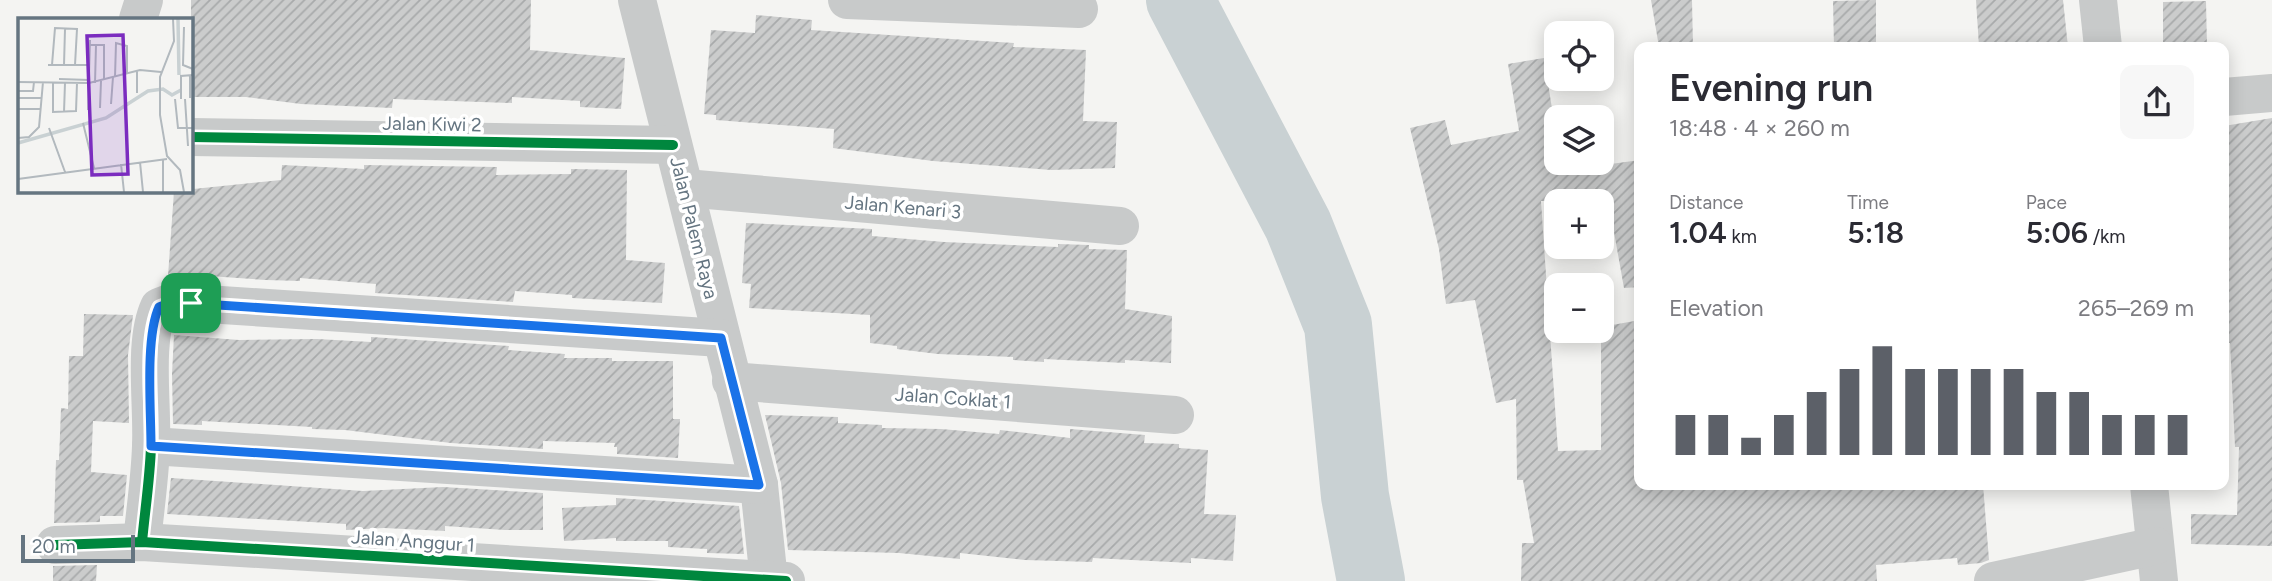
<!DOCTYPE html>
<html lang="en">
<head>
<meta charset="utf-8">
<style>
  :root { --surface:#fff; --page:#f7f7f7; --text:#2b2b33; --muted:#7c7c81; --accent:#5c6068 }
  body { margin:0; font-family:Figtree,sans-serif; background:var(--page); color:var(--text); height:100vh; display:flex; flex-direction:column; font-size:26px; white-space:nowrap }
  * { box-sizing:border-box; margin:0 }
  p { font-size:23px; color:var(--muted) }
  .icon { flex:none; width:38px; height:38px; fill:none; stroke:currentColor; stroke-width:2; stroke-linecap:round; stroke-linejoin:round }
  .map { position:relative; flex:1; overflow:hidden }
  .side { position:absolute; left:1634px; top:42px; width:595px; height:448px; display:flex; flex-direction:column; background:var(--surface); border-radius:14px; box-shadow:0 4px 18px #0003 }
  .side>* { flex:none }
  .buttons { position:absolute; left:1544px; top:21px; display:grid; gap:14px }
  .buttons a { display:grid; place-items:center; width:70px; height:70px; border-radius:14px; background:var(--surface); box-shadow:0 4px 18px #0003; font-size:35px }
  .scale { position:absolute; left:21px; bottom:18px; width:114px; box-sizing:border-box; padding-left:7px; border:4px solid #657581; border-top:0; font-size:19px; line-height:24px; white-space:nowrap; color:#657581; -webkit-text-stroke:5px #fff; paint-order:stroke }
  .pin { position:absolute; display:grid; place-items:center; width:60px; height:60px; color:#fff; margin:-30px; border-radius:14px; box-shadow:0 4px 10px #0006 }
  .round { display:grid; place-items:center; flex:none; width:74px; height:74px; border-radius:14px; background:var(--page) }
  .headline { display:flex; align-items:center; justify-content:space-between; height:119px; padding:0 35px }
  h1 { font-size:38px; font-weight:600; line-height:52px }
  .figures { display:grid; grid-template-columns:repeat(3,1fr); gap:10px; height:119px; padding:7px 35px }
  .figures div { display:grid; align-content:center }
  .figures b { font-size:30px; font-weight:600 }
  .figures small { font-size:19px; font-weight:400 }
  .figures p { font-size:19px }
  .chart { height:196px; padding:14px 35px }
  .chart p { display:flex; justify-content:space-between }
  .chart svg { width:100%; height:126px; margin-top:7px; stroke:var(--accent); stroke-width:6 }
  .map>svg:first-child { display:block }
</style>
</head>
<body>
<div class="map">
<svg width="2272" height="581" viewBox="0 0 2272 581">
  <defs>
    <pattern id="building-hatch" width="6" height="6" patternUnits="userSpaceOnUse" patternTransform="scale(1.75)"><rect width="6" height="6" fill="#cbcccc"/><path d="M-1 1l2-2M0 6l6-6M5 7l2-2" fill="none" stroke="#a8aaab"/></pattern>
  </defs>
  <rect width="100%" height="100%" fill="#f4f4f2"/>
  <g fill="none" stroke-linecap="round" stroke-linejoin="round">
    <path stroke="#c9d1d3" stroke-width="68" d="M1180 0 1298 225 1338 325 1355 496 1371 581"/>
  </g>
  <g fill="url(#building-hatch)">
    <path d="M191 0H531L530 50 625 58 621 109 580 107V101L512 97V103L393 99 392 108 301 104 246 97H191Z"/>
    <path d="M1651 0H1692L1693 47H1659Z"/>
    <path d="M1876 0V47H1834L1833 1Z"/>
    <path d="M1976 0H2063L2068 47H1979Z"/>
    <path d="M2206 1 2207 47H2163V2Z"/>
    <path d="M756 15 812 20 811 30 1014 43 1013 47 1086 50 1083 121 1117 122 1115 168 1051 170 933 161 833 148 834 129 716 120V115L704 114 711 30 755 33Z"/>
    <path d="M1544 58 1556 134V163H1566L1567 170 1640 160V287L1624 288 1612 221 1601 222V201H1541L1558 451 1601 450V327L1640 320V485H1983L1989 560 1981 563 1958 565 1957 558 1876 565 1877 581H1521L1522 543H1534L1523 480H1517L1516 399 1496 403 1475 300 1446 304 1439 249 1410 128 1445 120 1451 145 1519 131 1508 64Z"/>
    <path d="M2272 118V546L2191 544V514L2237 515 2239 447H2235L2230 343H2224V126Z"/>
    <path d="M282 165 364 169V165L497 167 496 175 571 174V169L627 170 626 260 665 263 662 303 572 298V295L515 291 513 302 375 293 376 284 300 278V281L266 280 209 276V279L168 276 174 191 281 180Z"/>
    <path d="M746 223 872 229V236L944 242 1058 247V244L1089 245V249L1127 250 1125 309 1172 316 1171 363 1125 360V363L1044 359V362L1013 360V357L938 354 897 349V346L870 343V315L749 308 751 284 742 283Z"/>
    <path d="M84 314 133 315 128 355 129 423 93 421 91 472 127 475 123 516H100V522L54 523 56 460H59L61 408 68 409 69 356H83Z"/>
    <path d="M174 335 239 340 317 339 371 342V337L509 346 508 350 565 354 564 358H612V361H673V419H680L678 458 617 454V447H614L615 443 543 441V449L451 443 345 430 312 429V427L202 421V425L173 424 172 374Z"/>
    <path d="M765 415 838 417V423L882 425V428L941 429 999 434 1000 430 1070 438V429L1145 435 1144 443 1179 444V448L1208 450 1204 514 1236 515 1233 561 1191 558V563L1093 558 1092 562 1025 560 960 553V559L899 553 788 550 781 483Z"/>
    <path d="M171 478 363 491 443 487 543 493V530H505L445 526V531L384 528 346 530V524L167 514Z"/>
    <path d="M616 498 739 506 744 554 707 553V549L668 547V541H616V538L564 541 562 508 616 505Z"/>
    <path d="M97 565 96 581H53V566Z"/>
  </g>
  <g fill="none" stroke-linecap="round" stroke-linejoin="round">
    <g stroke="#c8caca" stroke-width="38">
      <path d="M637 0 759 485 769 581"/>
      <path d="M847 0 1079 9"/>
      <path d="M2098 0 2103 47"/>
      <path d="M138 19 144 0"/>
      <path d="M2224 97 2272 93"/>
      <path d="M191 137 673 145"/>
      <path d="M685 188 1120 226"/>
      <path d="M731 381 1175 415"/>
      <path d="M151 446 759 485"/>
      <path d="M2149 485 2159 581"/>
      <path d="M142 542C145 510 150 478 151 446 153 406 143 341 159 307L172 302 191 303 721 338"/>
      <path d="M55 545 142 542 786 581"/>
      <path d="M1993 581 2155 546"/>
    </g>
    <defs>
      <g id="cycleway">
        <path d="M191 137 673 145"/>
        <path d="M142 542C145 510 150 478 151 446 153 406 143 341 159 307L172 302 191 303 721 338"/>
        <path d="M55 545 142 542 786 581"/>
      </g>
    </defs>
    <use href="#cycleway" stroke="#fff" stroke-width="15"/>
    <use href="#cycleway" stroke="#00873e" stroke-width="10"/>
  </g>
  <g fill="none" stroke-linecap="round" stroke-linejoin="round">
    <defs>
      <path id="route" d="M172 302 721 338 759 485 151 446C151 410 145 337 159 307Z"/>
    </defs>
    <use href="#route" stroke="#fff" stroke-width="14"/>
    <use href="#route" stroke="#1a73e8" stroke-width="9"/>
  </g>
  <g text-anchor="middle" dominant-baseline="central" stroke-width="7" stroke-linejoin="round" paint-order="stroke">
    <g font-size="19" fill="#657581" stroke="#fff">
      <text transform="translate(432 124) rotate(1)">Jalan Kiwi 2</text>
      <text transform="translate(903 207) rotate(5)">Jalan Kenari 3</text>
      <text transform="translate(694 228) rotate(76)">Jalan Palem Raya</text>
      <text transform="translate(953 398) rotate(4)">Jalan Coklat 1</text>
      <text transform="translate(413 541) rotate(4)">Jalan Anggur 1</text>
    </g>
  </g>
  <g transform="translate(18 18)">
    <rect width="175" height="175" fill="#f4f4f2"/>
    <path fill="none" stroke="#c9d1d3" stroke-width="3.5" d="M160 1 161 57M0 125 88 100 130 73 145 71 154 77 163 72"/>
    <path fill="none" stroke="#b2b9be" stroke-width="2" d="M155 1 156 23 142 59V97L149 138 162 152 166 174M166 9 165 47 175 51M72 27H86V62M30 47H72M34 47 37 10 59 11 57 47M46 47 47 11M172 57V80M97 59 98 25 109 28V55M41 61 71 62M0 64 71 65 122 52 143 54M35 64V94L58 93 59 65M77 65 78 27M0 73V91H23M0 73H15L16 64M119 75V53M0 80H24M157 81 160 110H175M163 81V58L175 57M167 81 170 128M107 83V56M93 86 95 59M82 90 83 63M70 92 72 22M46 94 47 65M65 105 76 150M31 110 47 154M0 120 11 119 21 109 25 64M145 141V174M122 144 125 174M103 146 106 174M0 161 149 141"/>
    <path fill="#7b2cbf" fill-opacity="0.15" stroke="#7b2cbf" stroke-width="3.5" d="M105 17 110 156 74 157 69 18Z"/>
    <rect width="175" height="175" fill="none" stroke="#657581" stroke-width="3.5"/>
  </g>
</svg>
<div class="buttons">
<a><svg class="icon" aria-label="locate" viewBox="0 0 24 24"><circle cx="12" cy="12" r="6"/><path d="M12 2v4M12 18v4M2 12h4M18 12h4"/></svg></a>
<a><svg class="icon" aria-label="layers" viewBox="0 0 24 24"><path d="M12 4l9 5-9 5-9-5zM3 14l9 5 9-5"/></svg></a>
<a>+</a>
<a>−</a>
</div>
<div class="scale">20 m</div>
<div class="pin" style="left:191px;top:303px;background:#1e9e55"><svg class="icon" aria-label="arrive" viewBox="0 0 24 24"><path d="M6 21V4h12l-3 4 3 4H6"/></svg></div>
<section class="side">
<div class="headline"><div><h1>Evening run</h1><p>18:48 · 4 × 260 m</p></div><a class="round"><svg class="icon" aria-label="share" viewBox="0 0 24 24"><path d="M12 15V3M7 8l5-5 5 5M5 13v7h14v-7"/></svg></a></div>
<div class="figures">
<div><p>Distance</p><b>1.04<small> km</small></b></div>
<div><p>Time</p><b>5:18</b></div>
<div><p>Pace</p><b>5:06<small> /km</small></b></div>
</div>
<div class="chart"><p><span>Elevation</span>265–269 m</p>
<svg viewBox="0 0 160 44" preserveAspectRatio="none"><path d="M5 44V30M15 44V30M25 44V38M35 44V30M45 44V22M55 44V14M65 44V6M75 44V14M85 44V14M95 44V14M105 44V14M115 44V22M125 44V22M135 44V30M145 44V30M155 44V30"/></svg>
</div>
</section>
</div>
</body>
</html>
